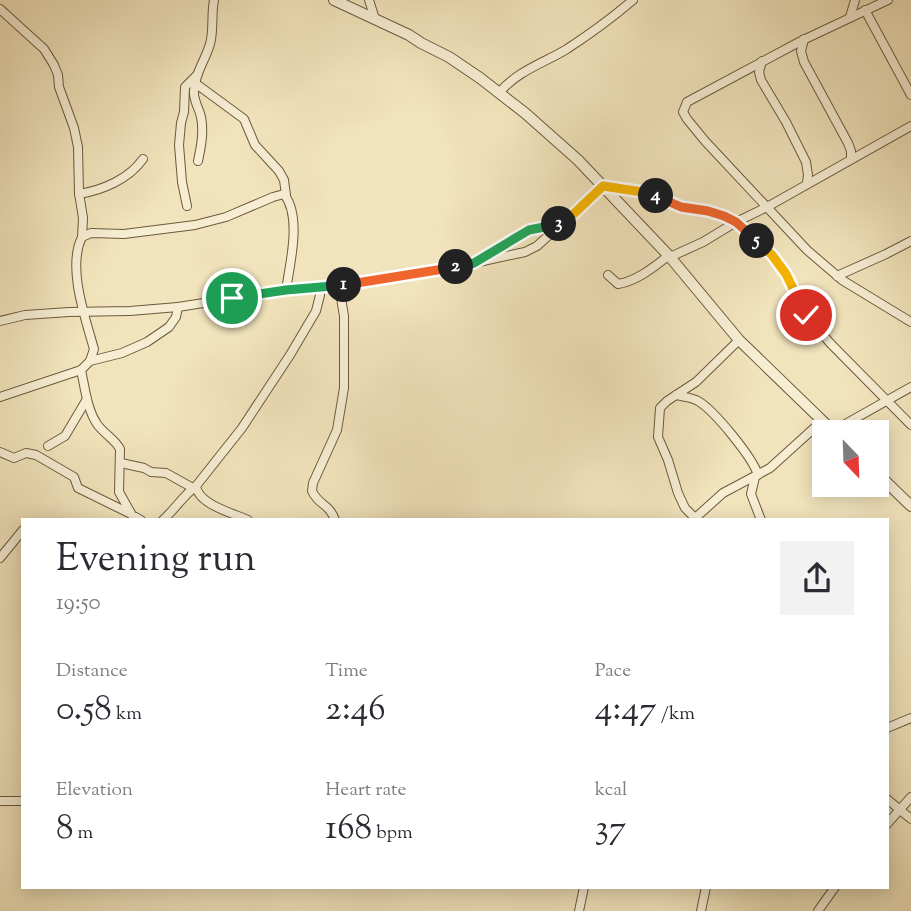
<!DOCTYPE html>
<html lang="en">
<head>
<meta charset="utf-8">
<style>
  :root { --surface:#fff; --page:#f2f2f3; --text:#2b2b33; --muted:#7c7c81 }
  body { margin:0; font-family:"Sorts Mill Goudy",serif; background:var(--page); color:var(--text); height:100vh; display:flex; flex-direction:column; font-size:26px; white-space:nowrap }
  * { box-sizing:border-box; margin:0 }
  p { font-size:23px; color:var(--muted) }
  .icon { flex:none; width:38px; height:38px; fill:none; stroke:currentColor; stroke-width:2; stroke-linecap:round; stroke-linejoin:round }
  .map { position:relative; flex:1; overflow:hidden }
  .details { position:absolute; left:21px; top:518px; width:868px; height:371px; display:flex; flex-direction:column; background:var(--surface); border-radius:0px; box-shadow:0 4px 18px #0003 }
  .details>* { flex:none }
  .needle { width:46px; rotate:157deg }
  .controls { position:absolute; left:812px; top:420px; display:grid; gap:14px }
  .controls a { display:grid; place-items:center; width:77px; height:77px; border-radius:0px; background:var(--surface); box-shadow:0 4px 18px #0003; font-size:35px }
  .pin { position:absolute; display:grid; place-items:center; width:60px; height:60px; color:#fff; margin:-30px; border:4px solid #fff; border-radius:50%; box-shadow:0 2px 7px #0007 }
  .km { position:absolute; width:35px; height:35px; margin:-18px; border-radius:50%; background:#222; color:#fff; font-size:19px; line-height:35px; text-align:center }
  .round { display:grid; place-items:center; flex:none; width:74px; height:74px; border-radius:0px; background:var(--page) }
  .headline { display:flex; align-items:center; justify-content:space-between; height:119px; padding:0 35px }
  h1 { font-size:38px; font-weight:600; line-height:52px }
  .figures { display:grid; grid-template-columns:repeat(3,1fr); gap:10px; height:119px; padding:7px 35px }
  .figures div { display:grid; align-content:center }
  .figures b { font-size:35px; font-weight:600 }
  .figures small { font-size:19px; font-weight:400 }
  .figures p { font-size:19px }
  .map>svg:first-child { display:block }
</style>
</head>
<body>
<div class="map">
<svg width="911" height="911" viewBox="0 0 911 911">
  <rect width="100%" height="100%" fill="#f1e3bb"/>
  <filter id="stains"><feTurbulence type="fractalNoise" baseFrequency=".00286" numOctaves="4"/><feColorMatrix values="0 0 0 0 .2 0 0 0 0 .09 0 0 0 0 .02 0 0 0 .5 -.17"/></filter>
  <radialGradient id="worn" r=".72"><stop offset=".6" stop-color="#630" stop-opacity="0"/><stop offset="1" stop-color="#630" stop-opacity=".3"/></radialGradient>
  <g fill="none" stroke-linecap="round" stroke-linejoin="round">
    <defs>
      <g id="minor">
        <path d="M369 0 375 19"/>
        <path d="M888 0 801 41 687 102 683 112 687 119 705 141 807 250 842 280 911 322"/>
        <path d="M0 9 44 49 54 65 58 75 59 87 74 128 78 147 79 193 83 218 82 237"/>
        <path d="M865 10 911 95"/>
        <path d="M850 17 855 0"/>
        <path d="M804 39 801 51 804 62 848 143 851 151V159"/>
        <path d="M762 61 759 72 761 80 786 122 806 162 808 175 807 183"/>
        <path d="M195 83 244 119 255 145 279 171 284 180 286 195"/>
        <path d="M499 93C517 71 544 63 567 49 590 34 612 18 633 0"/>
        <path d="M198 161C201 147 204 132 201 117 199 108 193 100 194 91 195 73 205 61 210 44 214 30 211 15 214 0"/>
        <path d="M79 194C103 190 129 179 143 159"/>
        <path d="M187 206 182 182 179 145 181 123 184 112 185 87 196 76"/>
        <path d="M670 257 703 242 736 222 767 207 911 126"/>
        <path d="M480 259 529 230 563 224"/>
        <path d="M608 275 618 284C637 281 654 267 668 256"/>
        <path d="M837 276 886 254 911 241"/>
        <path d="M0 321 25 315 69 312 130 311 178 307 286 290 339 286 474 263 525 252 537 246 603 186 649 193 681 207 714 212 736 222 752 236 779 264 788 277 806 315 830 343 911 425"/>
        <path d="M90 361 122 353 147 342 169 327 176 317 178 307"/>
        <path d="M81 370C85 388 87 409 97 424 104 434 115 439 120 449L119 492 132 515 141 520"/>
        <path d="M676 395C683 397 691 397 698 401 714 410 753 458 758 475"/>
        <path d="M0 397 81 370 90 361 94 349C85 317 67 267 82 237L91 233 124 234 195 225 226 217 273 197 284 194C302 217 290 263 286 290"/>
        <path d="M833 431 911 387"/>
        <path d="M48 446 65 436 87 399"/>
        <path d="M0 452 14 458 26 453 36 455 74 477 78 488 129 513"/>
        <path d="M121 463 144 468 151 472 166 473 193 488"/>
        <path d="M755 477 751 494 761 520"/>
        <path d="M696 519 685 508 678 493 668 460 658 437 660 408 667 401 696 382 739 340"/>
        <path d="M163 520C175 509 184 495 196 486"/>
        <path d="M248 520C232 513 198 504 196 486L242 428 290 355 316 311 320 295V288"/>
        <path d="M335 520C329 503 319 506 312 491L313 483 337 430 344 388V316L339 286"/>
        <path d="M693 520 723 493 770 468 822 421"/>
        <path d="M0 558 23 530"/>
        <path d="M887 728 911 718"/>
        <path d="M887 799 911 819"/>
        <path d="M0 801H23"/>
        <path d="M887 824 911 797"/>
        <path d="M579 911 584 887"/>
        <path d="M701 911 706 887"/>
        <path d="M818 911 835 887"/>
      </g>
      <g id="tertiary">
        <path d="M334 0 409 35 421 43 449 57 480 78 525 113 578 160 670 257 739 340 834 432"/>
        <path d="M877 473 911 506"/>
      </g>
    </defs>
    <use href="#minor" stroke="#6b5a3c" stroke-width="10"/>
    <use href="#tertiary" stroke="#6b5a3c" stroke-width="12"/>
    <use href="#minor" stroke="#f6edd3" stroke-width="8"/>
    <use href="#tertiary" stroke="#f6edd3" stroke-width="10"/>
  </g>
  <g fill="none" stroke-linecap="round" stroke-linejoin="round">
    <defs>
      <path id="split-1" d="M232 298 286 290 344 285"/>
      <path id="split-2" d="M344 285 456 267"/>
      <path id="split-3" d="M456 267 474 263 529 230 559 224"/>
      <path id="split-4" d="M559 224H563L603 186 649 193 656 196"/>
      <path id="split-5" d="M656 196 681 207 708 211 724 216 736 222 757 241"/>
      <path id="split-6" d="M757 241 772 255 786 274 806 315"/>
    </defs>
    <use href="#split-1" stroke="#fff" stroke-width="14"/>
    <use href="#split-2" stroke="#fff" stroke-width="14"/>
    <use href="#split-3" stroke="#fff" stroke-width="14"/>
    <use href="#split-4" stroke="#fff" stroke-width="14"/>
    <use href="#split-5" stroke="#fff" stroke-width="14"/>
    <use href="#split-6" stroke="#fff" stroke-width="14"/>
    <use href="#split-1" stroke="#22a559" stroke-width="9"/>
    <use href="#split-2" stroke="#f0652b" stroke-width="9"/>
    <use href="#split-3" stroke="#22a559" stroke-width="9"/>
    <use href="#split-4" stroke="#f5b400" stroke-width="9"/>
    <use href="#split-5" stroke="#f0652b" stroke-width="9"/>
    <use href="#split-6" stroke="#f5b400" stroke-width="9"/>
  </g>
  <rect width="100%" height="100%" filter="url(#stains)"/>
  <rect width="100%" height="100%" fill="url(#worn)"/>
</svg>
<div class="controls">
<a><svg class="needle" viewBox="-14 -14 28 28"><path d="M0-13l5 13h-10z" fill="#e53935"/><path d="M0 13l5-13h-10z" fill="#7c7c81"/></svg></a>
</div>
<div class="pin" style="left:232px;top:298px;background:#1e9e55"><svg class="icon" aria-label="arrive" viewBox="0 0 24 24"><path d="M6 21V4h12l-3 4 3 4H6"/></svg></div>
<div class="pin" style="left:806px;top:315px;background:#d93025"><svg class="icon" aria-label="check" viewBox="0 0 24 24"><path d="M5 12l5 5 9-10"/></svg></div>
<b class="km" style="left:344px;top:285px">1</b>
<b class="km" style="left:456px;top:267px">2</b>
<b class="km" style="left:559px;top:224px">3</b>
<b class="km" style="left:656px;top:196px">4</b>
<b class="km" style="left:757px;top:241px">5</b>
<section class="details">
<div class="headline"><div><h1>Evening run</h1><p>19:50</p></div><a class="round"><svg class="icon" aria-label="share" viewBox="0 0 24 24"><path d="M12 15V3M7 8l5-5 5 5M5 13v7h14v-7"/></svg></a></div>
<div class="figures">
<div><p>Distance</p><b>0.58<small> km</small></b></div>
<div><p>Time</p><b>2:46</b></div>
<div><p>Pace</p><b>4:47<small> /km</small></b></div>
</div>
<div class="figures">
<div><p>Elevation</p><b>8<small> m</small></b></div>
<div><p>Heart rate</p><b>168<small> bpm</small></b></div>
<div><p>kcal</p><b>37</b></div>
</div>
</section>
</div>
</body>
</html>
